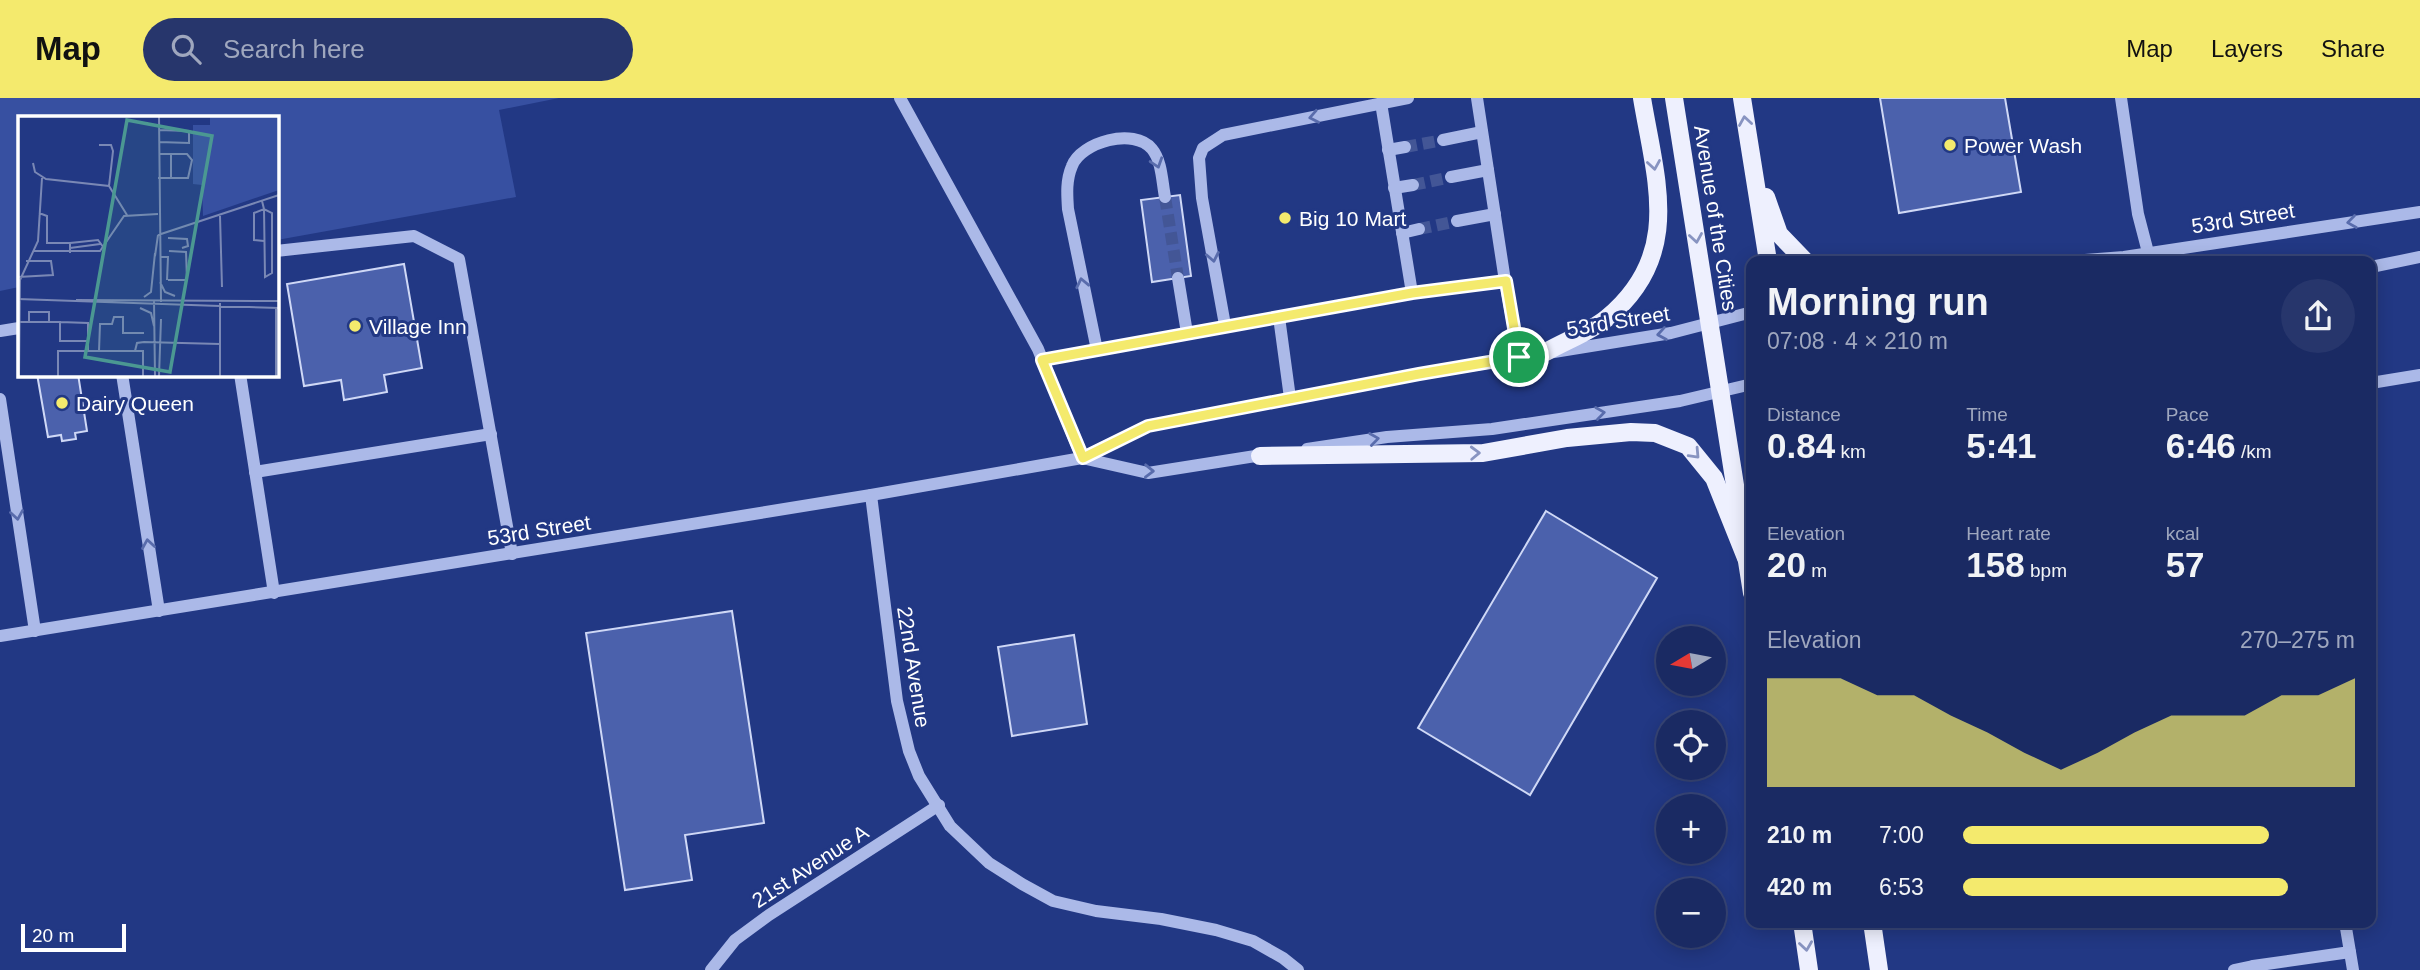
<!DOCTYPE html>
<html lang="en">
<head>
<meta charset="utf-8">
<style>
  :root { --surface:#1a2a63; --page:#27366c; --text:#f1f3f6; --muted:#9fa7be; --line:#384678; --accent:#f4ea6d }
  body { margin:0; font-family:Arial,sans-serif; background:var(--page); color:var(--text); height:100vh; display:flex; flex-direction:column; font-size:26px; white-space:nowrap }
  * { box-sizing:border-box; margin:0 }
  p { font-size:23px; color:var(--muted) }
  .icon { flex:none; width:38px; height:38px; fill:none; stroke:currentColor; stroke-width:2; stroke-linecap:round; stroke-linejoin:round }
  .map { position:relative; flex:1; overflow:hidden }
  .sheet { position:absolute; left:1746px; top:158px; width:630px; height:672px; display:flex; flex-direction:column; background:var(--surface); border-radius:14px; box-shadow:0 4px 18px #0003,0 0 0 2px var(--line) }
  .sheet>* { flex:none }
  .needle { width:46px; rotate:260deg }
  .fabs { position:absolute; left:1656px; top:528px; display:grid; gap:14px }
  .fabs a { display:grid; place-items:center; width:70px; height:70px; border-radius:50%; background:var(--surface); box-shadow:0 4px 18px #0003,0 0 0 2px var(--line); font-size:35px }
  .scale { position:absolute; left:21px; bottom:18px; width:105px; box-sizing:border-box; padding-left:7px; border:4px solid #fff; border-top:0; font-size:19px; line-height:24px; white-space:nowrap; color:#fff; -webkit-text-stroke:5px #223884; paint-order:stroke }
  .pin { position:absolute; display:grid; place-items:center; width:60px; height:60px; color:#fff; margin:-30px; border:4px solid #fff; border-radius:50%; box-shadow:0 2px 7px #0007 }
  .round { display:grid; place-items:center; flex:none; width:74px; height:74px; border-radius:37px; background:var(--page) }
  .summary { display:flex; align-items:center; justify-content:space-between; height:119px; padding:0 21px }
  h1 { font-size:38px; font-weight:800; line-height:52px }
  .metrics { display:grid; grid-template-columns:repeat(3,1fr); gap:10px; height:119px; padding:7px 21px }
  .metrics div { display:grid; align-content:center }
  .metrics b { font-size:35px; font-weight:800 }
  .metrics small { font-size:19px; font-weight:400 }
  .metrics p { font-size:19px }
  .chart { height:196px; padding:14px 21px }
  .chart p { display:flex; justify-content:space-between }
  .chart svg { width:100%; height:126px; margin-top:7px; fill:var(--accent); opacity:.7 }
  ul { padding:0 21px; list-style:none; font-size:23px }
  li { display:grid; grid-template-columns:112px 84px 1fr; align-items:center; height:52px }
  li i { height:18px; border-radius:9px; background:var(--accent) }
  header { display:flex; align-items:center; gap:42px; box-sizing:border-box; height:98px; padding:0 35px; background:var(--accent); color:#111 }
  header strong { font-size:33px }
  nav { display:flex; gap:38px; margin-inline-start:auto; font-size:24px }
  .search { width:490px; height:63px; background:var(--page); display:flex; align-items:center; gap:18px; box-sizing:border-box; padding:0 24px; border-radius:38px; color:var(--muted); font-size:26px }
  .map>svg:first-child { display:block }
</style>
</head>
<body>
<header>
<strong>Map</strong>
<div class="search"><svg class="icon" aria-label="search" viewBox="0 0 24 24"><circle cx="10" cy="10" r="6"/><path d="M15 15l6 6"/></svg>Search here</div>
<nav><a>Map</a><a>Layers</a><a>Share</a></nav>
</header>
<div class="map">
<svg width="2420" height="872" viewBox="0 0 2420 872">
  <rect width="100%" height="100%" fill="#223884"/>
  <path fill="#3750a1" d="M0 0H559L499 12 516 99 277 142 276 19H19V189L0 193Z"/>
  <g fill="#4b61ac" stroke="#cfd8f6" stroke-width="2">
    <path d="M1880 0H2005L2021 94 1899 115Z"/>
    <path d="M1180 97 1191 178 1152 184 1141 102Z"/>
    <path d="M404 166 422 270 384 277 387 294 344 302 341 282 304 288 287 186Z"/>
    <path d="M37 276H78L87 333 75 335 76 341 62 343 61 337 48 339Z"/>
    <path d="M1546 413 1657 480 1530 697 1418 630Z"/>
    <path d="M732 513 764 725 685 737 692 782 625 792 586 535Z"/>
    <path d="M1074 537 1087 626 1012 638 998 549Z"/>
  </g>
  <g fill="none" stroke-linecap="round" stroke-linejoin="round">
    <g stroke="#435696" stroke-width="12" stroke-dasharray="12 6" stroke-linecap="butt">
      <path d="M1405 49 1443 42"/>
      <path d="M1413 87 1451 79"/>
      <path d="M1165 99 1178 180"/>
      <path d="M1419 131 1457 123"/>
    </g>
    <g stroke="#abb9e8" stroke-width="12">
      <path d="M900 0 1038 251 1082 360"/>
      <path d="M1477 0 1505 183"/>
      <path d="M2121 0 2138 116 2150 162"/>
      <path d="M1381 5 1412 195"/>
      <path d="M1443 42 1482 34"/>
      <path d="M1388 52 1405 49"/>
      <path d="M1451 79 1488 72"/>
      <path d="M1394 90 1413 87"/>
      <path d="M1457 123 1495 116"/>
      <path d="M1402 135 1419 131"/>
      <path d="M276 153 414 138 459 161 512 456"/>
      <path d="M2072 163 2124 159 2420 114"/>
      <path d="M2371 169 2420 159"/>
      <path d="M1178 180 1187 235"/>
      <path d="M1225 227 1202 100 1199 60 1203 50 1223 37 1408 0"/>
      <path d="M0 233 19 230"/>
      <path d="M1097 252 1068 111C1067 96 1066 82 1072 68 1081 44 1134 29 1152 51 1162 63 1162 84 1165 99"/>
      <path d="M1042 262 1279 219"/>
      <path d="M122 276 159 513"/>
      <path d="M240 276 274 495"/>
      <path d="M2371 285 2420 277"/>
      <path d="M1290 300 1279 219 1412 195 1505 183 1519 259"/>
      <path d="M0 301 35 533"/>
      <path d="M1307 351 1387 339 1492 331 1680 303 1752 286"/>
      <path d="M1082 360 1148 375 1268 356"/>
      <path d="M255 374 491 336"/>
      <path d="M871 397 897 603 909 653 919 678 950 728 989 765 1022 786 1053 803 1096 813 1161 821 1216 832 1253 843 1283 860 1298 872"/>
      <path d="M0 538 871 397 1082 360 1148 328 1419 276 1671 235 1752 214"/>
      <path d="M2345 824 2353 872"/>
      <path d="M711 872 735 842 769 817 939 707"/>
      <path d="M2234 872 2253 868"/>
      <path d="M2254 872 2253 868 2350 854"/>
    </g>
    <g stroke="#eef0fe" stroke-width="18">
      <path d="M1674 0 1752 495"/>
      <path d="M1742 0 1768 163"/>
      <path d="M1766 99 1779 136 1805 163"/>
      <path d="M1546 254C1565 243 1590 234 1607 220 1683 157 1656 84 1642 0"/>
      <path d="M1260 358 1483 355 1567 340 1631 334 1655 335 1688 348 1714 380 1746 460"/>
      <path d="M1802 824 1809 872"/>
      <path d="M1872 824 1879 872"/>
    </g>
  </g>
  <defs><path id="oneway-chevron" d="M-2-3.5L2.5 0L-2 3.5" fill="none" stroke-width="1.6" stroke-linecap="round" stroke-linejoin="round" transform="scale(1.75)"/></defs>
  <g stroke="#596cac">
    <use href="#oneway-chevron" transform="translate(1314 19) rotate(169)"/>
    <use href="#oneway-chevron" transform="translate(1157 65) rotate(72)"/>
    <use href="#oneway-chevron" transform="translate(2352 124) rotate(172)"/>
    <use href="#oneway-chevron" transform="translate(1213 159) rotate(79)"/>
    <use href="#oneway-chevron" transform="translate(1082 185) rotate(-102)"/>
    <use href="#oneway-chevron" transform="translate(1662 236) rotate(171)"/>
    <use href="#oneway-chevron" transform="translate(1600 315) rotate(-8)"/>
    <use href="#oneway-chevron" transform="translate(1374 341) rotate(-8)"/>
    <use href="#oneway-chevron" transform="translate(1149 373) rotate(1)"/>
    <use href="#oneway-chevron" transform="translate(17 417) rotate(81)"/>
    <use href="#oneway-chevron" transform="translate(148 446) rotate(-99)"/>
  </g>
  <g stroke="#8894c1">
    <use href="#oneway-chevron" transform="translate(1745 23) rotate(-99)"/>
    <use href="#oneway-chevron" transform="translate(1654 67) rotate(81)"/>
    <use href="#oneway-chevron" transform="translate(1696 140) rotate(81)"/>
    <use href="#oneway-chevron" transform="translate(1475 355) rotate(-2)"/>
    <use href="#oneway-chevron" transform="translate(1695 356) rotate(47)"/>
    <use href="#oneway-chevron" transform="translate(1806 848) rotate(82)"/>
  </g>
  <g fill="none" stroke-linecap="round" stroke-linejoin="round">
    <defs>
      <path id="route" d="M1506 183 1519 259 1419 276 1148 328 1083 360 1042 262 1412 195Z"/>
    </defs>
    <use href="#route" stroke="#fff" stroke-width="14"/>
    <use href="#route" stroke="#f4ea6d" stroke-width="9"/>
  </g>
  <g fill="#f4ea6d" stroke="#223884" stroke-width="2.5">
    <circle cx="1950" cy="47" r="7"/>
    <circle cx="1285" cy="120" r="7"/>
    <circle cx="355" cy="228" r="7"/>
    <circle cx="62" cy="305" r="7"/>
  </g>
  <g text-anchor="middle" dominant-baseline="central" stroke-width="6" stroke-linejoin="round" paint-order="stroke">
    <g font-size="21" fill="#fff" stroke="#223884" text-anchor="start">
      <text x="1964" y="47">Power Wash</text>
      <text x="1299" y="120">Big 10 Mart</text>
      <text x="369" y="228">Village Inn</text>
      <text x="76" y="305">Dairy Queen</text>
    </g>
    <g font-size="21" fill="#fff" stroke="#223884">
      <text transform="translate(1716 120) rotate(81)">Avenue of the Cities</text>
      <text transform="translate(2243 120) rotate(-9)">53rd Street</text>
      <text transform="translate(1618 223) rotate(-9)">53rd Street</text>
      <text transform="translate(539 432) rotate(-9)">53rd Street</text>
      <text transform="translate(914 569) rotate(81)">22nd Avenue</text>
      <text transform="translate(810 768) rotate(-33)">21st Avenue A</text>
    </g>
  </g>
  <g transform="translate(18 18)">
    <rect width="261" height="261" fill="#223884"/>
    <path d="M192 0H261V74L185 100 184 69 175 68V9H192Z" fill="#3750a1"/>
    <path fill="none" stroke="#7a88b5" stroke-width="2" d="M141 0 143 186M141 26 171 27V15L141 14M81 29H93L95 35 91 70M15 47 17 56 28 63 91 70 109 99M140 62H170L174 44 169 38H141M153 62V38M244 85 246 93 247 161 254 157V97L246 93 236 97V124L246 125M21 97 29 100V127H52V137M202 100 204 171M140 119 261 79M150 122 169 123 170 130 164 132M52 127 80 124 86 132M52 132 82 128M15 135H82L106 100 140 98M137 140 140 119M142 141H150L149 164M0 161 35 159 33 145H8M150 164H169L168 136 151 135M142 166 147 176 157 180M126 181 133 176 137 137M0 183 261 192M58 184 261 185M136 185 137 260M202 187V260M258 191V260M122 192 133 197 136 210M1 206H31V196H11V206M31 206H42V225H70V235M42 206 70 207V225M81 235 82 208H94L96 201H105V217H126M117 235 119 227 126 226 202 228M1 260 2 164 20 125 24 62M40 260V235H125V260M141 260 143 203"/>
    <path fill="#4b9892" fill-opacity="0.15" stroke="#4b9892" stroke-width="3.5" d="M109 4 194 20 152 256 67 241Z"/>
    <rect width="261" height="261" fill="none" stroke="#fff" stroke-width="3.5"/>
  </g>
</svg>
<div class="fabs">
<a><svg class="needle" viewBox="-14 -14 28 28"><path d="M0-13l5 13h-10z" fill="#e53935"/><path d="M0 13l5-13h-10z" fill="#9fa7be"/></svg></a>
<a><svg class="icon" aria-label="locate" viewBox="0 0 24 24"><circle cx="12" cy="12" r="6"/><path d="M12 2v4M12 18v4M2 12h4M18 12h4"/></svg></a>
<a>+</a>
<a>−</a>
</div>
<div class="scale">20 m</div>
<div class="pin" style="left:1519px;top:259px;background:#1e9e55"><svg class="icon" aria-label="arrive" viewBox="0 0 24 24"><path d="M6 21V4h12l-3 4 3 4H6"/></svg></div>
<section class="sheet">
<div class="summary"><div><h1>Morning run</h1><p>07:08 · 4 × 210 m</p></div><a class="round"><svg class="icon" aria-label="share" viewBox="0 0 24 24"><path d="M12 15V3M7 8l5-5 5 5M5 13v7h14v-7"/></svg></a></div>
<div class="metrics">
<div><p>Distance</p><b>0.84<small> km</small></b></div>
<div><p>Time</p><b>5:41</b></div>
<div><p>Pace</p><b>6:46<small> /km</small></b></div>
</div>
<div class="metrics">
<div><p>Elevation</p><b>20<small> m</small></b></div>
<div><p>Heart rate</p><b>158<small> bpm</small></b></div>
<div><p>kcal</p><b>57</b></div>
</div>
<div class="chart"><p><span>Elevation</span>270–275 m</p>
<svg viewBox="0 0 160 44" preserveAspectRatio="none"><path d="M0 44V6L10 6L20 6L30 12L40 12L50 19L60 25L70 32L80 38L90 32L100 25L110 19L120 19L130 19L140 12L150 12L160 6V44z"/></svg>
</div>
<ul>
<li><b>210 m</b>7:00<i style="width:78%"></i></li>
<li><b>420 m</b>6:53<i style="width:83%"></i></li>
</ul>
</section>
</div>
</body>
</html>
